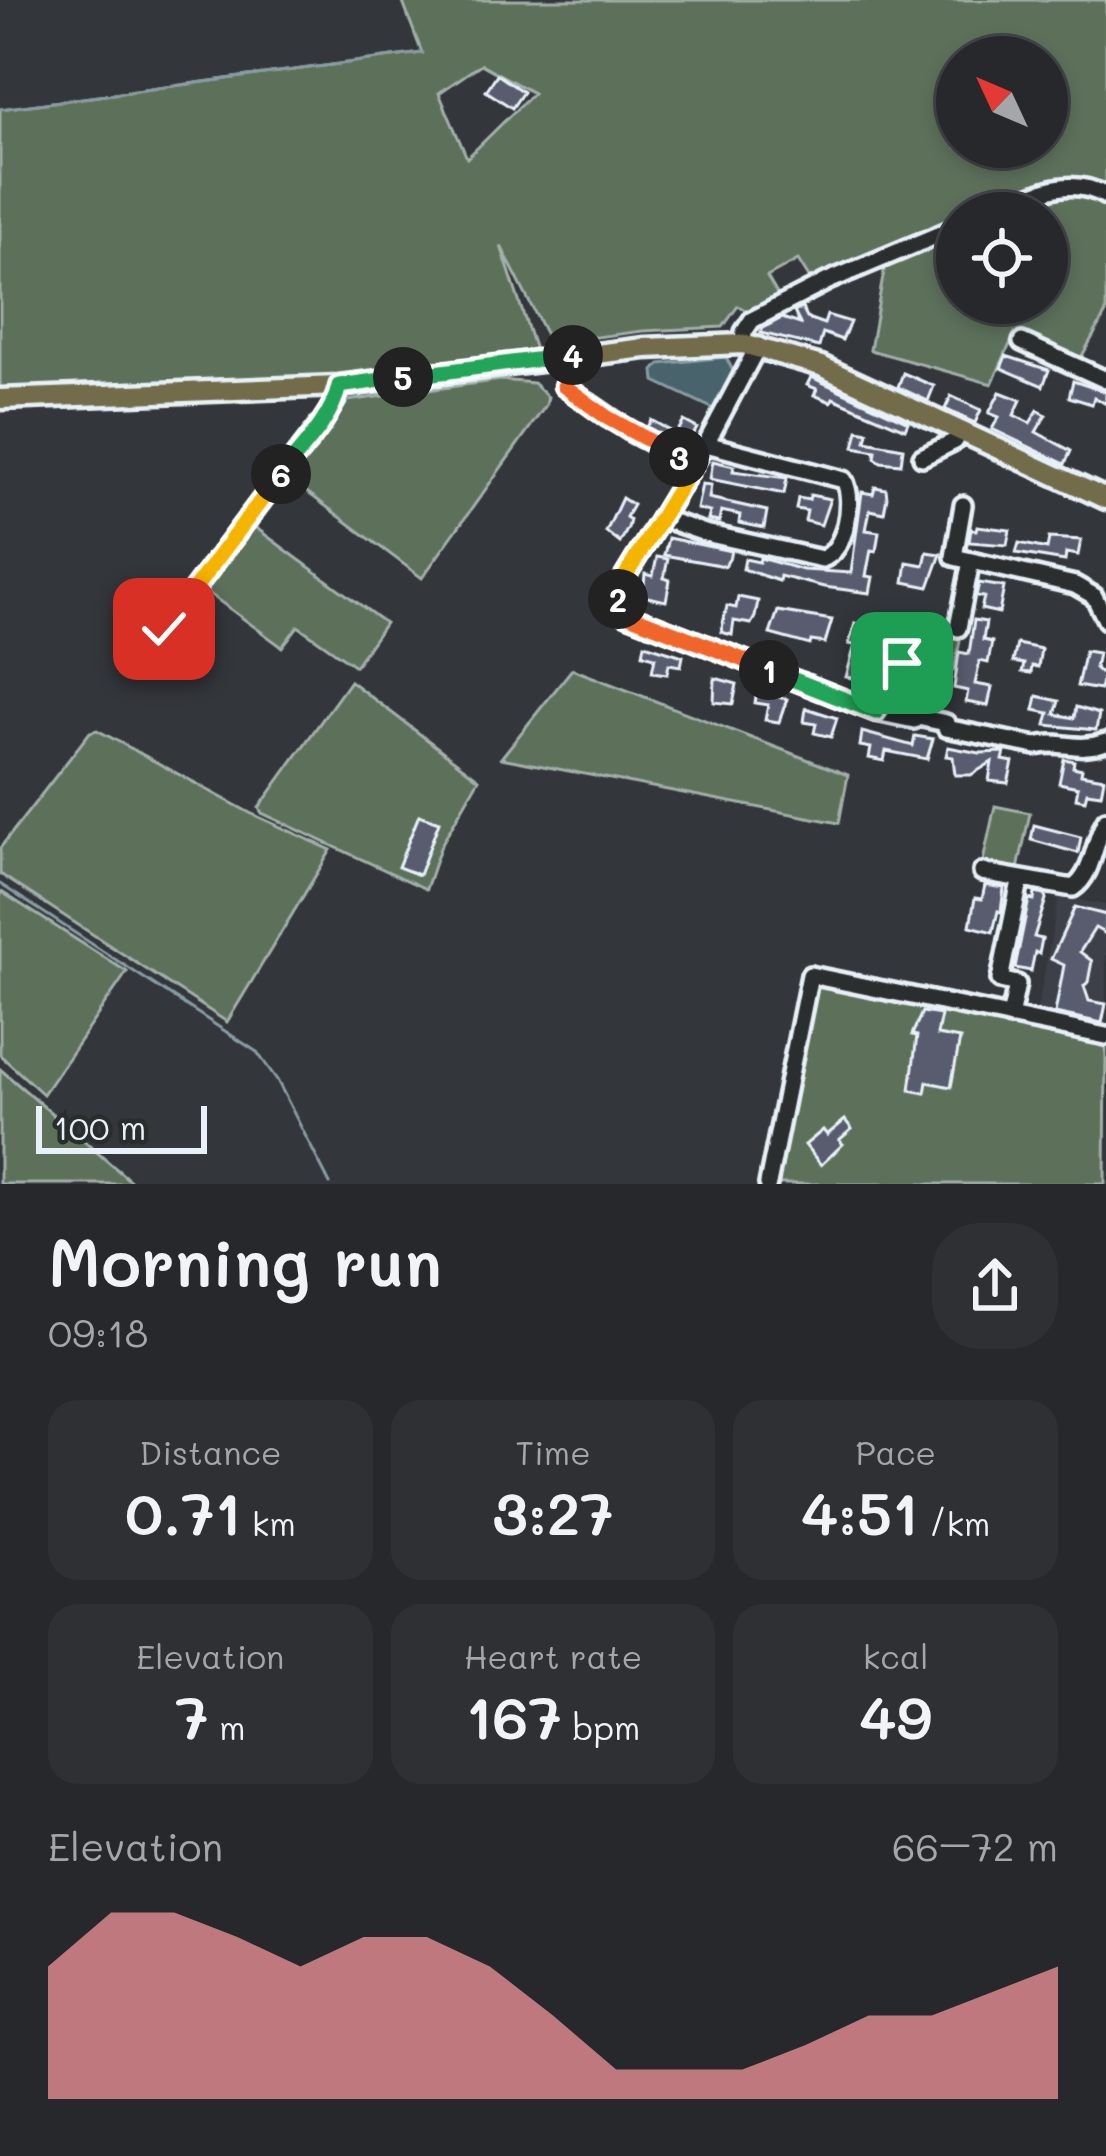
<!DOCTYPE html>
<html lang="en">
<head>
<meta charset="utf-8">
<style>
  :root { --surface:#26282c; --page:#2e3034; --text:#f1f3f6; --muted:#a4a6a9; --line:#424448; --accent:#ff9aa2 }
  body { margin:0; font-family:Mali,sans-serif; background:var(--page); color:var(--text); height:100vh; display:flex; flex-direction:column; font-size:45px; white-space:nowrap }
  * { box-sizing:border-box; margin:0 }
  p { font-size:39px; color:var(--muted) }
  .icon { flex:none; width:66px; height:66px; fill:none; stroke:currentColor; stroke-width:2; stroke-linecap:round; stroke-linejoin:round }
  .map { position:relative; height:1184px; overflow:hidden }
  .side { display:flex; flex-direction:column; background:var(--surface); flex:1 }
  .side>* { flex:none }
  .needle { width:78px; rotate:314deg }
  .fabs { position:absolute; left:936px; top:36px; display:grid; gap:24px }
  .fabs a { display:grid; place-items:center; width:132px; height:132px; border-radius:50%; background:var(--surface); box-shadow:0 6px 18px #0003,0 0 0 3px var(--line); font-size:60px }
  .scale { position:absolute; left:36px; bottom:30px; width:171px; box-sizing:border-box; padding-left:12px; border:6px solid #e8f1f8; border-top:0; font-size:33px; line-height:42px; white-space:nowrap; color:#e8f1f8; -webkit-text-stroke:9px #2a2d2e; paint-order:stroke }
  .pin { position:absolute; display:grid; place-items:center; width:102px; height:102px; color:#fff; margin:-51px; border-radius:24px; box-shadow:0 6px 18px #0006 }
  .km { position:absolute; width:60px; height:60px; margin:-30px; border-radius:50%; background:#222; color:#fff; font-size:33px; line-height:60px; text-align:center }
  .round { display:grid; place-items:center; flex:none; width:126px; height:126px; border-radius:48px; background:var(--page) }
  .head { display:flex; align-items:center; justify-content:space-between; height:204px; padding:0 48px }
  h1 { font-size:66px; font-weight:600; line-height:90px }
  .stats { display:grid; grid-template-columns:repeat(3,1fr); gap:18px; height:204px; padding:12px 48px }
  .stats div { display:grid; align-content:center; border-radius:30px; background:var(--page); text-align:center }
  .stats b { font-size:60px; font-weight:600 }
  .stats small { font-size:33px; font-weight:400 }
  .stats p { font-size:33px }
  .chart { height:336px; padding:24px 48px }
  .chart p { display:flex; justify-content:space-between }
  .chart svg { width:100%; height:216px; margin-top:12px; fill:var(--accent); opacity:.7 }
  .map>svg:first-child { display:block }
</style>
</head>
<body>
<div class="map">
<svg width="1106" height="1184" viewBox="0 0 1106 1184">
  <rect width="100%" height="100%" fill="#33363b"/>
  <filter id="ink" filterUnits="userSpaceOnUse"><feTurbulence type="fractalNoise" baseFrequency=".00833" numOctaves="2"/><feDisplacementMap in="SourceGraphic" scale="24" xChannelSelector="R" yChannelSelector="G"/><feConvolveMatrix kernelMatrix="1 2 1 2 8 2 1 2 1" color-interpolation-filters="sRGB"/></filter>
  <g filter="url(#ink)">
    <path fill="#3e414a" d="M1059 896 1106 905V1030L1036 1016Z"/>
    <g fill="#5b6f5a" stroke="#a2b0a9" stroke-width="3" fill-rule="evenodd">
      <path d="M402 0H1106V193L1086 183 985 213H957V225L813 284 798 260 767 277 780 299 751 313 738 306 723 327 643 331 550 343 501 246 534 347 530 354 338 381 0 394V109L422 53ZM957 57H1047V147H957ZM481 64 533 93 467 158 439 93Z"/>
      <path d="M1056 189 1106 199V313L1078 363 1015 333 992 384 870 350 886 260 957 230V303H1047V213H998Z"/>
      <path d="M501 380 533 383 548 397 546 405 422 578 284 475 347 401Z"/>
      <path d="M248 522 385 623 355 666 298 626 282 647 200 587Z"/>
      <path d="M936 627 952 629 960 641 954 671 911 662Z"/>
      <path d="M572 669 848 775 839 823 501 758Z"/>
      <path d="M350 681 479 779 441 845 426 889 262 813 259 808Z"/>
      <path d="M97 730 250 813 331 850 227 1022 0 874V848L90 732Z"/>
      <path d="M995 806 1030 813 1017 874 982 866Z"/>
      <path d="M0 891 127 972 43 1094 0 1055Z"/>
      <path d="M816 984 1106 1042 1105 1184H769Z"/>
      <path d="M0 1069 134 1184H0Z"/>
    </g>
    <path fill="#48636c" stroke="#889ca4" stroke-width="3" d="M726 357 733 371 714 409 655 381 654 371 660 364Z"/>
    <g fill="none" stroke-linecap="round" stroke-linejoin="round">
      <g stroke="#889ca4" stroke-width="3">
        <path d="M0 109 423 53"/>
        <path d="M0 884 257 1052 277 1080 330 1184"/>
      </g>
    </g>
    <g fill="#595c6e" stroke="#e8f1f8" stroke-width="3">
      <path d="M497 74 523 92 512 108 486 91Z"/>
      <path d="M802 308 807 318 824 324 827 315 850 322 842 340 823 333 819 347 761 333 763 328 782 318 800 324 794 312Z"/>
      <path d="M1006 356 1049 370 1043 386 1001 368Z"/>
      <path d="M903 373 934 386 928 401 898 387Z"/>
      <path d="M811 377 908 422 905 429 833 398 831 402 814 395 817 389 807 385Z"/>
      <path d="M1073 381 1106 392V404L1094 397 1092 404 1069 397Z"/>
      <path d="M1000 392 1021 400 1014 415 1030 423 1038 410 1046 415 1036 432 1071 451 1065 464 992 429 999 417 989 413Z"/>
      <path d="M951 396 981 410 975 423 945 409Z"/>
      <path d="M651 420 676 434 684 421 697 428 686 448 647 427Z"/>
      <path d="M858 430 868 432 866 441 903 448 901 464 881 462 875 458 876 451 854 447Z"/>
      <path d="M713 461 734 466 733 471 787 478 784 494 710 479Z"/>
      <path d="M702 484 711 485 709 498 767 511 764 528 739 523 740 515 721 511 719 522 708 520 710 512 697 509Z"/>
      <path d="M875 487 886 489 887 497 884 513 870 510 866 530 879 532 876 551 871 550 866 576 873 577 870 593 824 587 780 576 779 581 743 569 745 559 759 562 760 558 803 570 851 573 862 492 873 494Z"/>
      <path d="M810 495 830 499 821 525 805 521 807 511 796 509 798 498 809 500Z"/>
      <path d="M622 498 633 505 626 517 630 520 628 528 620 543 606 532Z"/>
      <path d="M977 526 1010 530 1007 545 969 542 971 529 976 530Z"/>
      <path d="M668 538 731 551 729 559 725 566 664 555Z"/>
      <path d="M1049 538 1081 540 1078 555 1066 553 1065 561 1016 553 1019 543 1047 549Z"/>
      <path d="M927 552 941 554 929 587 904 582 907 562 924 565Z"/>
      <path d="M657 557 668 559 664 578 670 580 666 601 643 596 645 574 653 576Z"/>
      <path d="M979 583 1004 587 999 613 981 609 984 597 976 596Z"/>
      <path d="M738 597 758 601 755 617 751 624 734 621 732 635 721 632 727 606 736 608Z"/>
      <path d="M778 611 832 620 825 643 811 641 810 645 770 634Z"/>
      <path d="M974 620 986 622 983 640 992 642 988 663 980 661 975 684 992 687 988 706 966 702 968 691 954 688 959 652 969 654Z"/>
      <path d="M855 623 877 629 874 674 867 673 866 680 846 677 855 645 849 644Z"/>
      <path d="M645 644 683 656 681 666 669 664 667 674 652 672 655 657 643 654Z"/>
      <path d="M1017 644 1041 649 1038 667 1032 666 1031 673 1022 672 1024 664 1013 662Z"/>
      <path d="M1085 651 1098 653 1095 668 1103 675 1100 690 1077 686Z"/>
      <path d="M919 672 937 676 934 693 929 696 902 689 911 675 918 676Z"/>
      <path d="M715 678 737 684 733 704 714 702Z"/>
      <path d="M757 691 787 699 779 722 765 720 768 705 755 703Z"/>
      <path d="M1037 696 1059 701 1055 714 1074 718 1076 707 1099 714 1096 730 1046 725 1049 713 1034 710Z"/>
      <path d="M806 708 837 718 831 737 814 733 816 724 804 722Z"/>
      <path d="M862 732 913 746 915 736 933 739 927 759 886 751 884 761 869 758 871 748 860 746Z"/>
      <path d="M948 747 980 753 1005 752 1003 760 1013 762 1008 783 989 781 992 762 971 775H955L953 757 946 756Z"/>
      <path d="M1064 759 1074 761 1073 767 1082 769 1081 774 1104 778 1101 794 1087 792 1085 800 1076 798 1078 787 1059 783Z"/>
      <path d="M419 815 439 822 419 875 398 867Z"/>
      <path d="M1034 825 1081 837 1078 853 1031 840Z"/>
      <path d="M985 885 1004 888 1001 912 998 911 993 932 970 926 975 898 982 899Z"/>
      <path d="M1035 893 1045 895 1046 899 1034 937 1042 939 1039 954 1035 952 1031 971 1015 968 1029 899 1034 900Z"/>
      <path d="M1075 907 1106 915V934L1095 928 1080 952 1092 961 1088 982 1084 986 1089 1001 1106 1004 1102 1023 1055 1013 1064 965 1051 959Z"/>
      <path d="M922 1012 941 1015 937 1035 960 1039 951 1087 927 1082 925 1093 910 1090 917 1036 912 1035Z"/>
      <path d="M845 1120 852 1129 839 1140 843 1144 821 1165 805 1145 823 1130 827 1135Z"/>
    </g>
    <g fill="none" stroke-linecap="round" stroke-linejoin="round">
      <defs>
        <g id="minor">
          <path d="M992 213C1030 197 1066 173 1106 196"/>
          <path d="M1022 342 1106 380"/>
          <path d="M743 344 744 332 752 320 828 281 957 227"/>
          <path d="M758 346 706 444 620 585 619 606 626 614 876 712 914 720 918 717 946 723V728L1036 746C1061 739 1076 753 1106 742"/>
          <path d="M564 386 634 434 693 465"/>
          <path d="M922 457 955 441 961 431"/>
          <path d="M963 505 954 557 1075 585 1094 596 1106 620"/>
          <path d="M661 518 705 533 822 559C846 551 855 500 844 480L706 444"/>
          <path d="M958 628 971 561"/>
          <path d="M164 629 321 423 336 400 339 386"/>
          <path d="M876 712 902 663"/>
          <path d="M982 872 1073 888C1094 874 1093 842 1106 820"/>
          <path d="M1010 1017 1017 984 1000 980 1020 881"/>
          <path d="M768 1184 810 975 1106 1036"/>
        </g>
        <path id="major" d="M0 399 339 386 645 348 743 344 821 366 1106 499"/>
      </defs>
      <use href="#minor" stroke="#e8f1f8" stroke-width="24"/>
      <use href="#major" stroke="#e8f1f8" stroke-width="27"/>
      <use href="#minor" stroke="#2a2d2e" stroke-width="15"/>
      <use href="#major" stroke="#726c4b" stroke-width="18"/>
    </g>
  </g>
  <g fill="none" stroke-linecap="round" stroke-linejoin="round" filter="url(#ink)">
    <defs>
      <path id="split-1" d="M769 670 876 712 902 663"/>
      <path id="split-2" d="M618 599 626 614 769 670"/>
      <path id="split-3" d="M618 599 620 585 693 465 679 457"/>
      <path id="split-4" d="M573 355 571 376 564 386 608 418 679 457"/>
      <path id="split-5" d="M403 377 573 355"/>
      <path id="split-6" d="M281 474C302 448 332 419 339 386L403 377"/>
      <path id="split-7" d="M164 629 281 474"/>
    </defs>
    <use href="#split-1" stroke="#fff" stroke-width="24"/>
    <use href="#split-2" stroke="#fff" stroke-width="24"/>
    <use href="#split-3" stroke="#fff" stroke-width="24"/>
    <use href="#split-4" stroke="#fff" stroke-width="24"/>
    <use href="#split-5" stroke="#fff" stroke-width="24"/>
    <use href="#split-6" stroke="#fff" stroke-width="24"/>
    <use href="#split-7" stroke="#fff" stroke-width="24"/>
    <use href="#split-1" stroke="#22a559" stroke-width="15"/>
    <use href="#split-2" stroke="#f0652b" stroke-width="15"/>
    <use href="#split-3" stroke="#f5b400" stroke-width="15"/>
    <use href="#split-4" stroke="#f0652b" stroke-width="15"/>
    <use href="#split-5" stroke="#22a559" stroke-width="15"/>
    <use href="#split-6" stroke="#22a559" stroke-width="15"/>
    <use href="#split-7" stroke="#f5b400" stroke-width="15"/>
  </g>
</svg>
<div class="fabs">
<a><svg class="needle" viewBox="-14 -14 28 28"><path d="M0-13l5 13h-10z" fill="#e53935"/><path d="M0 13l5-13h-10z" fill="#a4a6a9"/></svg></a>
<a><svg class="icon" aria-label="locate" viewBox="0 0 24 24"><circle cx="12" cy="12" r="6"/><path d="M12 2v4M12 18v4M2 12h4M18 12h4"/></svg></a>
</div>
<div class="scale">100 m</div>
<div class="pin" style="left:902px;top:663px;background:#1e9e55"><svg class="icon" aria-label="arrive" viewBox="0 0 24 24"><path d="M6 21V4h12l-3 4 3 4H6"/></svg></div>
<div class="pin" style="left:164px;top:629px;background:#d93025"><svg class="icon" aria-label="check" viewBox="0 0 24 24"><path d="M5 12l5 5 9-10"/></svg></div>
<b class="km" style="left:769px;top:670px">1</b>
<b class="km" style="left:618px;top:599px">2</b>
<b class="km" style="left:679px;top:457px">3</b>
<b class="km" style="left:573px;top:355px">4</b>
<b class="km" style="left:403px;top:377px">5</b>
<b class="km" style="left:281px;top:474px">6</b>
</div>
<section class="side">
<div class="head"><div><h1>Morning run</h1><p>09:18</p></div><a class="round"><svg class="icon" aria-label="share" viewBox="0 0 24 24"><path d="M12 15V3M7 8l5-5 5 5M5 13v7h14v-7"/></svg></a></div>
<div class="stats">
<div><p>Distance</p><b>0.71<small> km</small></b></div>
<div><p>Time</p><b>3:27</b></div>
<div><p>Pace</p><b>4:51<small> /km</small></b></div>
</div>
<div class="stats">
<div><p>Elevation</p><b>7<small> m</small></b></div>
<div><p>Heart rate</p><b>167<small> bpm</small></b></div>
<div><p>kcal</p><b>49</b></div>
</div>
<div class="chart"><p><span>Elevation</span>66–72 m</p>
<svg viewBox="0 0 160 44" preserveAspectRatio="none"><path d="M0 44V17L10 6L20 6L30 11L40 17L50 11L60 11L70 17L80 27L90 38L100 38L110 38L120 33L130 27L140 27L150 22L160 17V44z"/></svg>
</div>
</section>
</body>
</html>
